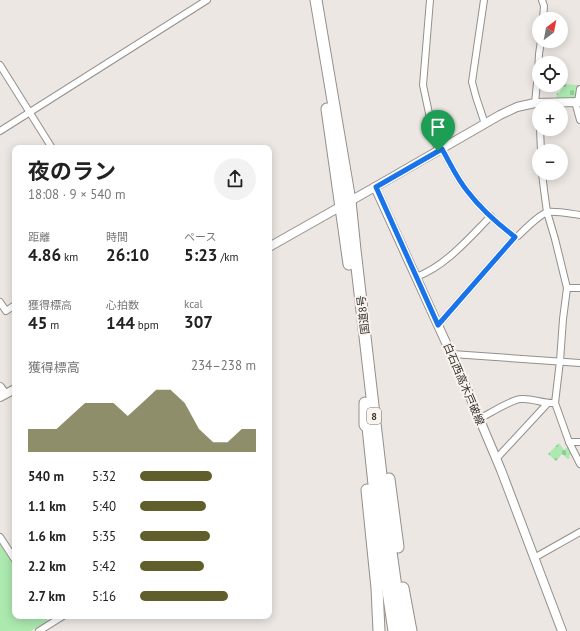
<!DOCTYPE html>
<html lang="ja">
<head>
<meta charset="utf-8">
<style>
  :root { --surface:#fff; --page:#f2f2f2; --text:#222; --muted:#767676; --accent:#605f2c }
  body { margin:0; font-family:"PT Sans","Noto Sans JP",sans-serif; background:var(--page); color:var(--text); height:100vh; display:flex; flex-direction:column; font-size:15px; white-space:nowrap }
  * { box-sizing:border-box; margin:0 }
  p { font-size:13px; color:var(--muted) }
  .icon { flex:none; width:22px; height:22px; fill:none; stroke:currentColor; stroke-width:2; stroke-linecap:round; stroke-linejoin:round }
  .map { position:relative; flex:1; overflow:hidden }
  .panel { position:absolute; left:12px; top:145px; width:260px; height:474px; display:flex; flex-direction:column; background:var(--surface); border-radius:8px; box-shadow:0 2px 10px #0003 }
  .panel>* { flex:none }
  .needle { width:26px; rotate:32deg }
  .tools { position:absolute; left:532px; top:12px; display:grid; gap:8px }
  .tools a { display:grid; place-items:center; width:36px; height:36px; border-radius:50%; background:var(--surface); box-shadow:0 2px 10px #0003; font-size:20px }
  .pin { position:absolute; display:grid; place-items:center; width:34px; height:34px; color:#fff; margin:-41px -17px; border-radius:50% 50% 50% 0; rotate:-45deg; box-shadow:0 0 4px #0007 }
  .pin .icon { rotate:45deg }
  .round { display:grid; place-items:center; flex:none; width:42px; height:42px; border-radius:21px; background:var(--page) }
  .overview { display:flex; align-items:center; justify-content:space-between; height:68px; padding:0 16px }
  h1 { font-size:22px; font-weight:700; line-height:30px }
  .metrics { display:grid; grid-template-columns:repeat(3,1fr); gap:6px; height:68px; padding:4px 16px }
  .metrics div { display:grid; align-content:center }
  .metrics b { font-size:17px; font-weight:700 }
  .metrics small { font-size:11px; font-weight:400 }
  .metrics p { font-size:11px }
  .chart { height:112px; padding:8px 16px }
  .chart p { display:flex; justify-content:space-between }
  .chart svg { width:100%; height:72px; margin-top:4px; fill:var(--accent); opacity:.7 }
  ul { padding:0 16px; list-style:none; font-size:13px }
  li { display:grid; grid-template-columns:64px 48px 1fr; align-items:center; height:30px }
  li i { height:10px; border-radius:5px; background:var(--accent) }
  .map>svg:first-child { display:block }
</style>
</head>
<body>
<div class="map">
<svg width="580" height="631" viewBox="0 0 580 631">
  <defs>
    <pattern id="cemetery-stones" width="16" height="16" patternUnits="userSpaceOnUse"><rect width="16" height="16" fill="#abe9af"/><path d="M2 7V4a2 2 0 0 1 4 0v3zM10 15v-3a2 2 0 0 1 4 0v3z" fill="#94c897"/></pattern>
  </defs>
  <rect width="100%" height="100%" fill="#ece7e2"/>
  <g fill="url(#cemetery-stones)">
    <path d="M564 84 578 85 576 99H556L557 93H559Z"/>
    <path d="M559 443 564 450 568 446 572 453 569 456 570 458 568 459 562 454 556 461 548 454Z"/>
  </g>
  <path fill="#abe9af" d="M0 544 15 568V616H45L48 621 31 631H0Z"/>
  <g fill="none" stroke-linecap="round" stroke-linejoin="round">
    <defs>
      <g id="street">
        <path d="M430 0 423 85 430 118 438 151"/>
        <path d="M484 0 472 82 476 97 485 124"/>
        <path d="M542 0 544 6 543 19"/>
        <path d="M0 65 52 148"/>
        <path d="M575 102 580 120"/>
        <path d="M578 102 580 89"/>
        <path d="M535 103 538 73 539 54 541 41"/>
        <path d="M540 129 541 151"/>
        <path d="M0 131 207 0"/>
        <path d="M442 149C450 163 457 179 468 192 481 209 498 224 515 237"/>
        <path d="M542 173 544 190 547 212 555 239 567 288 563 319 560 361 555 403 569 442 580 464"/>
        <path d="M416 277C446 266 469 238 491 216"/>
        <path d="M567 288H580"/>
        <path d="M0 302 6 311 15 305"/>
        <path d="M438 325 515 237 518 236C524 230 540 214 548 212 556 211 572 214 580 215"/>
        <path d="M452 354 580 363"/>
        <path d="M479 419C489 414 512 399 521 399 533 398 543 404 555 403"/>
        <path d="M569 442H580"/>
        <path d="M496 459 547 404"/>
        <path d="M0 537 15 560"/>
        <path d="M534 558 580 532"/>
        <path d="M39 631 63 616"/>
      </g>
      <g id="secondary">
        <path d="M375 187 463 380 501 470 562 631"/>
        <path d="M269 247 375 187 500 115 517 107 535 103 580 102"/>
        <path d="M0 387 5 394"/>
        <path d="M0 397 15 389"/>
      </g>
      <g id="highway">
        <path d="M316 0 350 201 355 250 384 501 402 631"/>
        <path d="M327 109 349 264"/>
        <path d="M365 403V425"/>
        <path d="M367 418 379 532 394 631"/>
        <path d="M389 479 398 547"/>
        <path d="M367 490 377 588 379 631"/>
        <path d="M403 588 411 631"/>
      </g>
    </defs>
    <use href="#street" stroke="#948f8a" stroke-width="8"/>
    <use href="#secondary" stroke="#948f8a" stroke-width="10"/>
    <use href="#highway" stroke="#948f8a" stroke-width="13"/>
    <use href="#street" stroke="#fff" stroke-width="6"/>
    <use href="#secondary" stroke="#fff" stroke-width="8"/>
    <use href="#highway" stroke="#fff" stroke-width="11"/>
  </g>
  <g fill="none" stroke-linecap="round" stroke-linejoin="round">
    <defs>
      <path id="route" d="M442 149C450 163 457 179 468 192 481 209 498 224 515 237L438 325 376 187Z"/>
    </defs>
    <use href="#route" stroke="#fff" stroke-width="8"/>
    <use href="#route" stroke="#1a73e8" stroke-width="5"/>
  </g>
  <g text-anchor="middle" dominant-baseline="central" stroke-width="4" stroke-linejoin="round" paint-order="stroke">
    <rect fill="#faf4ef" stroke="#6f6c69" stroke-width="1" x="367" y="408" width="14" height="16" rx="3"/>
    <g font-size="10" font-weight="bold" fill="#343230">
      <text x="374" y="416">8</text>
    </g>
    <g font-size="11" fill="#343230" stroke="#faf4ef">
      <text transform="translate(363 315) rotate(-97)">国道8号</text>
      <text transform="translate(464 384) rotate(67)">白石西高木戸破線</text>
    </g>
  </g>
</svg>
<div class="tools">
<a><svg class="needle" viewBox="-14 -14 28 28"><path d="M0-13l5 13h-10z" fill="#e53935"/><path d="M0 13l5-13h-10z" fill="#767676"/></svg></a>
<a><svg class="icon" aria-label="locate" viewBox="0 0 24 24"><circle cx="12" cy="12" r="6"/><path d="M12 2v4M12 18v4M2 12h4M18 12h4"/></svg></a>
<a>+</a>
<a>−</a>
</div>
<div class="pin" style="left:438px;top:151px;background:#1e9e55"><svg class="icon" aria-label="arrive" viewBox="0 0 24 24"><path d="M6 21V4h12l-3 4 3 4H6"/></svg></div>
<section class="panel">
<div class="overview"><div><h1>夜のラン</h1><p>18:08 · 9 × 540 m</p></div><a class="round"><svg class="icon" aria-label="share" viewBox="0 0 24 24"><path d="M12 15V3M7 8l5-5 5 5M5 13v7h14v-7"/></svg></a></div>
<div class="metrics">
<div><p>距離</p><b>4.86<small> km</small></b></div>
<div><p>時間</p><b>26:10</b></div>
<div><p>ペース</p><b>5:23<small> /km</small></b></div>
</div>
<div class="metrics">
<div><p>獲得標高</p><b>45<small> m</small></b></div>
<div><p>心拍数</p><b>144<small> bpm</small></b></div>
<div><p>kcal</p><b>307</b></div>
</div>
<div class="chart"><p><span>獲得標高</span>234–238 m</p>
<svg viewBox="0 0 160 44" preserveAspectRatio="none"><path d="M0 44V30L10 30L20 30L30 22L40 14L50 14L60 14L70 22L80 14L90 6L100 6L110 14L120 30L130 38L140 38L150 30L160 30V44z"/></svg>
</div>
<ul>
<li><b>540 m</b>5:32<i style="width:62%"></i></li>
<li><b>1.1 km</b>5:40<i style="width:57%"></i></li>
<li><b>1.6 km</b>5:35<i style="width:60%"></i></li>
<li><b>2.2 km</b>5:42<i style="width:55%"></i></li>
<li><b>2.7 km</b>5:16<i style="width:76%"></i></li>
</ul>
</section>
</div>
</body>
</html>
